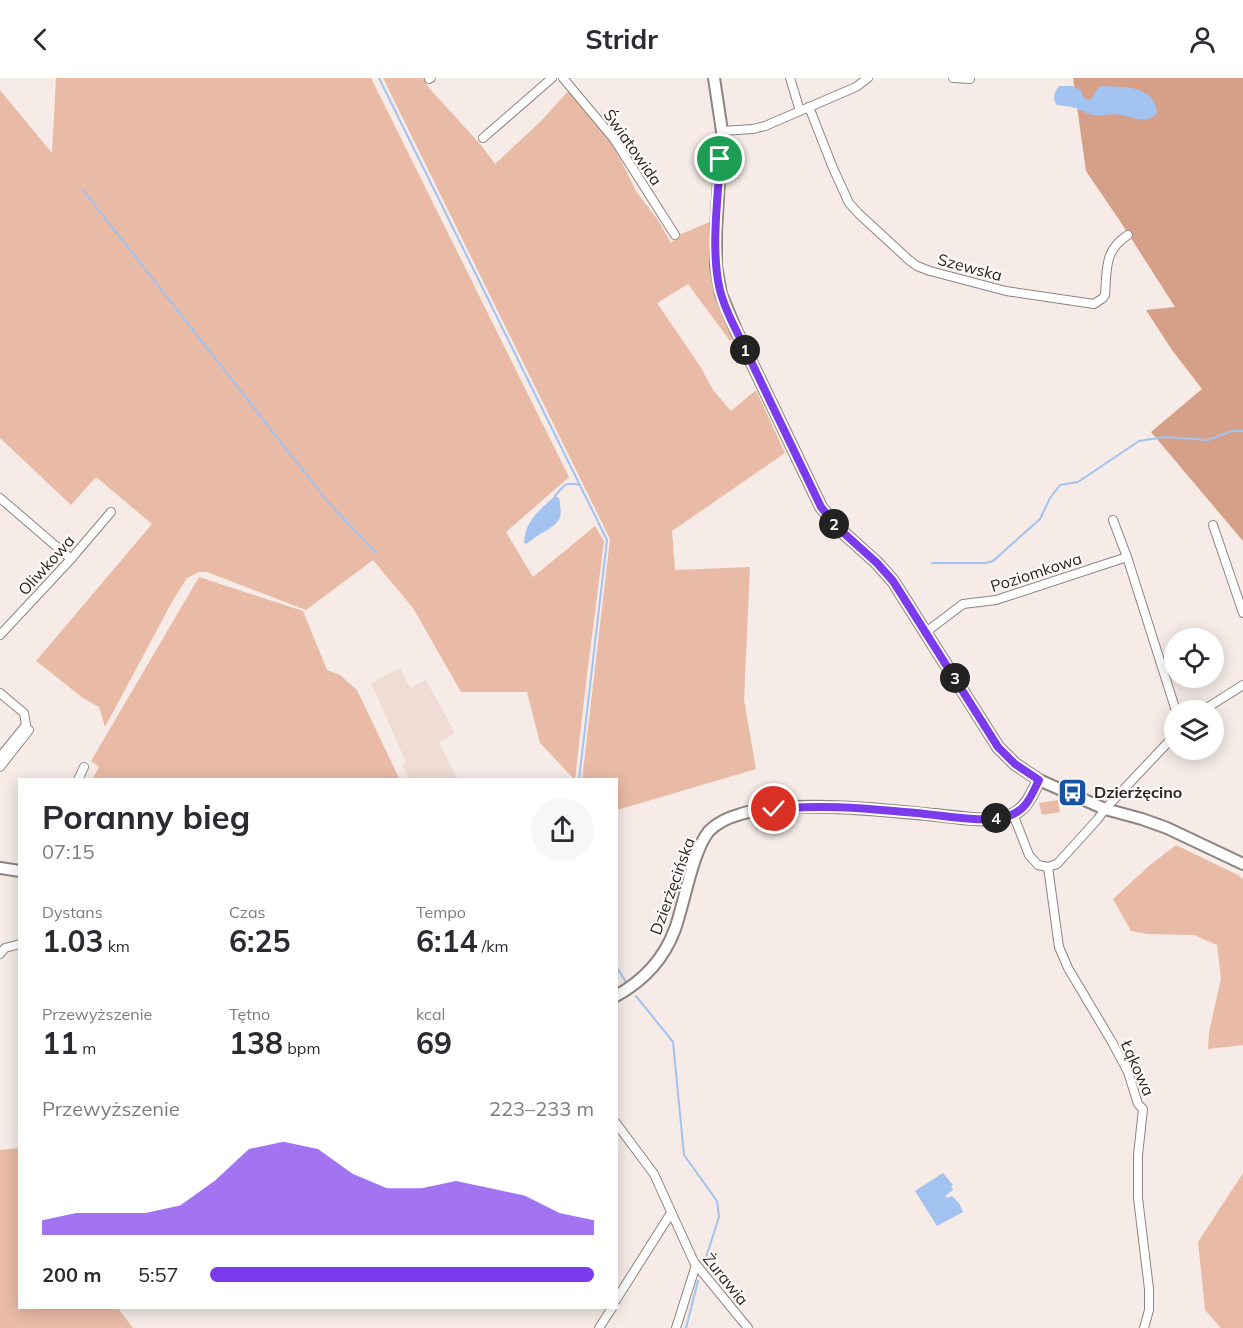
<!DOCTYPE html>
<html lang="pl">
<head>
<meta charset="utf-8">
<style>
  :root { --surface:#fff; --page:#f7f7f7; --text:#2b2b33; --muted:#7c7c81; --accent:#7c3aed }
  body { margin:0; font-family:Mulish,sans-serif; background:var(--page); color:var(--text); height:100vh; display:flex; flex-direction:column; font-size:22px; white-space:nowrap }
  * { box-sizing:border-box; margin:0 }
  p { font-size:20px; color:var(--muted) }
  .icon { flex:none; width:33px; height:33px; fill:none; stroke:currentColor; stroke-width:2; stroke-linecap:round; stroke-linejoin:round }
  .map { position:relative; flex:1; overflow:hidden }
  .panel { position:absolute; left:18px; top:700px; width:600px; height:531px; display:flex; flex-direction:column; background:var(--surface); border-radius:0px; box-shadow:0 3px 15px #0003 }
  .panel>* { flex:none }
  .tools { position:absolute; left:1164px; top:550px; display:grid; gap:12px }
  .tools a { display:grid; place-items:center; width:60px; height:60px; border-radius:50%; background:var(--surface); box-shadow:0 3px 15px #0003; font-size:30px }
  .pin { position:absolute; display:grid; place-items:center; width:51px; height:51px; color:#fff; margin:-26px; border:3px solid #fff; border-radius:50%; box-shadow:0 2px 6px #0007 }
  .km { position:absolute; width:30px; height:30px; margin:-15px; border-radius:50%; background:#222; color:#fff; font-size:16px; line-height:30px; text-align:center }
  .round { display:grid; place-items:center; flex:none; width:63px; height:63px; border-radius:32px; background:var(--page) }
  .headline { display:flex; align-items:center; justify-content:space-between; height:102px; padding:0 24px }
  h1 { font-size:33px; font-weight:700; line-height:45px }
  .stats { display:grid; grid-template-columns:repeat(3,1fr); gap:9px; height:102px; padding:6px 24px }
  .stats div { display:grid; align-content:center }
  .stats b { font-size:30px; font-weight:700 }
  .stats small { font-size:16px; font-weight:400 }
  .stats p { font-size:16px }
  .chart { height:168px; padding:12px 24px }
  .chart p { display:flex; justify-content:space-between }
  .chart svg { width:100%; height:108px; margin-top:6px; fill:var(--accent); opacity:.7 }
  ul { padding:0 24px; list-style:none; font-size:20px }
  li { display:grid; grid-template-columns:96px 72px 1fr; align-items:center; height:45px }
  li i { height:15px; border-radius:8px; background:var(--accent) }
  header { display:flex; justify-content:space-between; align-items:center; height:78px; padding:0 24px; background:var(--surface); font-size:27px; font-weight:700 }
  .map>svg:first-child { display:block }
</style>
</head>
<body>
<header><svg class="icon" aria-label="back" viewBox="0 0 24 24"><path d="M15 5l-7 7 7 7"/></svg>Stridr<svg class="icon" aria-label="person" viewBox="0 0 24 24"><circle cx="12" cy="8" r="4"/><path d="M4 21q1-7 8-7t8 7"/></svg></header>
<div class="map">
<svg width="1243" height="1250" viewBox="0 0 1243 1250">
  <rect width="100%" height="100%" fill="#f6ebe6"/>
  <path fill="#efdcd4" d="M400 590 410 610 426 602 455 655 439 665 458 702H410L402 686 406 684 371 605Z"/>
  <g fill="#e9bba6">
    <path d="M56 0H371L569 399 506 454 533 499 595 448 604 463 585 613 575 702 540 665 527 614H461L413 530 373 482 306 532 207 494H199L187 500 173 522 105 649 99 629 83 620 36 583 152 446 96 399 71 427 0 360V12L52 75Z"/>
    <path d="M383 0H423L429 10 481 67 495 86 541 43 569 12 610 60 636 113 658 142 671 165 681 156 712 143 710 175 716 215 734 259 730 263 688 206 657 225 700 288 713 312 731 333 756 312 785 375 672 453 675 492 750 489 744 622 756 691 617 732 616 702H582L610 461Z"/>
    <path d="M199 499 303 533 327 592 340 597 357 612 400 702H92L99 689 91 683Z"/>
    <path d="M1058 722 1060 734 1042 737 1039 725Z"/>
    <path d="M1176 767 1238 797 1243 801V967L1208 971 1209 954 1221 901 1217 867 1194 857 1147 856 1131 853 1113 821 1150 787Z"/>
    <path d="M19 1070 20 1230H118L133 1250H0V1072Z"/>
    <path d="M1243 1095V1250H1221L1205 1232 1198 1164Z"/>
  </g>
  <path fill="#d69f87" d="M1073 0H1243V463L1151 354 1202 311 1172 272 1146 232 1175 229 1120 143 1086 93Z"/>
  <g fill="#a2c2ef">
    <path d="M1059 8H1072L1081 12 1083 19 1088 22 1091 21 1098 10 1101 8C1121 9 1156 6 1157 36 1146 46 1134 40 1122 37 1112 35 1102 38 1093 37 1087 36 1085 34 1080 32 1073 28 1064 28 1057 27 1052 20 1054 15 1059 8Z"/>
    <path d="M555 418 559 420C563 441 561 444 542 455 536 458 532 462 526 466L524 464C525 442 541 431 555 418Z"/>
    <path d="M943 1095 953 1107 951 1109 953 1112 945 1118 947 1120 952 1118 959 1125 963 1134 937 1148 915 1113Z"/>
  </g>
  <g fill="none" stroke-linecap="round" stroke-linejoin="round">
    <g stroke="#a2c2ef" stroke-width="2">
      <path d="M379 0 607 462 579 702"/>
      <path d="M83 112 328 424 376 475"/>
      <path d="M555 418C564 408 565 403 579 407"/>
      <path d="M932 485H986L993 483 1040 441 1050 420 1060 407 1078 404 1139 363 1165 359 1208 362 1232 353H1243"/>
      <path d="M616 888 626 904"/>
      <path d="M636 918 673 964 684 1077 717 1123 719 1139 704 1186"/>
      <path d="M686 1250 698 1203"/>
    </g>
    <defs>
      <g id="street">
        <path d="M563 0 614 61 675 157"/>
        <path d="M790 0 800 33"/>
        <path d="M953 0 970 1"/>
        <path d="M429 1 431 0"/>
        <path d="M809 29 833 90 849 125 859 136 909 182 917 188 930 193 1006 213 1094 226 1103 220 1105 217C1107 191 1104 172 1128 157"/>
        <path d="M722 53 753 51 765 48 856 9 868 0"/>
        <path d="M483 60 552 0"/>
        <path d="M0 420 71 481"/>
        <path d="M1113 442 1127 479 1176 633"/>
        <path d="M1213 447 1243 535"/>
        <path d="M926 554 963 526 996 522 1127 479"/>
        <path d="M0 557 71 481 111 434"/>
        <path d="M0 615 24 635 26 647 0 679"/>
        <path d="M1202 633 1243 607"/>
        <path d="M0 689 29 652"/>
        <path d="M78 702 84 689"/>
        <path d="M1013 736 1029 777 1038 787 1048 789 1057 786 1097 742 1105 731 1174 658"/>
        <path d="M1048 789 1059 869 1068 890 1112 964 1128 994 1138 1026 1143 1031 1138 1077V1120L1149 1211V1232L1144 1250"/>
        <path d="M0 876 5 870 20 866"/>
        <path d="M616 1045 654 1096 694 1184 748 1250"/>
        <path d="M616 1222 671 1135"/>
        <path d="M599 1250 612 1230"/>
        <path d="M676 1250 696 1187"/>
      </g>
      <g id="secondary">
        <path d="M714 0 722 53 716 153V188L721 216 736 252 821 429 837 449 877 485 893 503 998 669 1015 686 1039 702 1105 731 1142 741 1167 750 1243 786"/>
        <path d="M0 790 20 793"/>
        <path d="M616 918C643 903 664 881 675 851 684 826 693 772 709 753 717 745 730 739 741 736 752 732 765 732 777 730 829 726 883 732 935 737 959 739 989 746 1012 737 1027 730 1032 716 1039 702"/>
      </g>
    </defs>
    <use href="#street" stroke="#8e8480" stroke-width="10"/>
    <use href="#secondary" stroke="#8e8480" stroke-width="14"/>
    <use href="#street" stroke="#fff" stroke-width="8"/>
    <use href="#secondary" stroke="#fff" stroke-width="10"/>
  </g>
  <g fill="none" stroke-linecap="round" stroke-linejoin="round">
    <defs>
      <path id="route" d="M720 81C718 122 711 168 719 208 722 223 729 238 736 252L821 429 837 449 877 485 893 503 998 669 1015 686 1039 702C1032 716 1027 731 1011 737 987 747 943 737 916 735 869 731 821 726 774 731"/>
    </defs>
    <use href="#route" stroke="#fff" stroke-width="12"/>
    <use href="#route" stroke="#7c3aed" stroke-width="8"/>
  </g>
  <defs>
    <symbol id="bus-square" viewBox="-11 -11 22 22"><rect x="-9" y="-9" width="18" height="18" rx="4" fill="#1853a4" stroke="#fefaf8"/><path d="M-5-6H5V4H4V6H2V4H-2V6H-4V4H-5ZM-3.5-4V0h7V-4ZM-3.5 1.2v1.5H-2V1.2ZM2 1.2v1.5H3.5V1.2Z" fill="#fff"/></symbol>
  </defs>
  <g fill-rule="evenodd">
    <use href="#bus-square" x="1056" y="698" width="33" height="33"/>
  </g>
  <g text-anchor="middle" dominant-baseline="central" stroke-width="4.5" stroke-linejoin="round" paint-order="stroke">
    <g font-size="16" fill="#292523" stroke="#fefaf8">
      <text transform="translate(633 69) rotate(55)">Światowida</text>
      <text transform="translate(970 189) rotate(15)">Szewska</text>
      <text transform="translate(46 487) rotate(-48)">Oliwkowa</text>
      <text transform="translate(1036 494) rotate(-18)">Poziomkowa</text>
      <text transform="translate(672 808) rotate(-70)">Dzierżęcińska</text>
      <text transform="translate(1138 990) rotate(66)">Łąkowa</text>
      <text transform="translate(726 1201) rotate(51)">Żurawia</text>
    </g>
    <g font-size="16" font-weight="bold" fill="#292523" stroke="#fefaf8" text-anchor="start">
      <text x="1094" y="714">Dzierżęcino</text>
    </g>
  </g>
</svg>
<div class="tools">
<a><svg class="icon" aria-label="locate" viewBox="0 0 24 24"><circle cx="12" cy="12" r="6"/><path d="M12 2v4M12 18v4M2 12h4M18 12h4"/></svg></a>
<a><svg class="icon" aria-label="layers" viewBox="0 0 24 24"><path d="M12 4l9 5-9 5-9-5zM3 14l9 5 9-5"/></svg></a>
</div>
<div class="pin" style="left:720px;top:81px;background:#1e9e55"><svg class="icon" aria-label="arrive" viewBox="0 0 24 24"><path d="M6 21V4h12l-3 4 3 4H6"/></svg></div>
<div class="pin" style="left:774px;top:731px;background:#d93025"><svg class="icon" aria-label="check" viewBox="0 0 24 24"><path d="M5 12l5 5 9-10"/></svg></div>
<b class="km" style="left:745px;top:272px">1</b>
<b class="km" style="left:834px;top:446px">2</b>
<b class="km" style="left:955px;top:600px">3</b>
<b class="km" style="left:996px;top:740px">4</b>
<section class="panel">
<div class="headline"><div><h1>Poranny bieg</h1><p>07:15</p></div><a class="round"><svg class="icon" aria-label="share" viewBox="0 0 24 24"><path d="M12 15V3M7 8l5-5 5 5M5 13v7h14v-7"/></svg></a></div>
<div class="stats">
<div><p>Dystans</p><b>1.03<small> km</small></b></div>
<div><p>Czas</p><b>6:25</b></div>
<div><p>Tempo</p><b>6:14<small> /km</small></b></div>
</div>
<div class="stats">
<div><p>Przewyższenie</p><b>11<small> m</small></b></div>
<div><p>Tętno</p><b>138<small> bpm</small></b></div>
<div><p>kcal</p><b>69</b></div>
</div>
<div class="chart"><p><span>Przewyższenie</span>223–233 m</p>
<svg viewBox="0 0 160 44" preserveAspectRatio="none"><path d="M0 44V38L10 35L20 35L30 35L40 32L50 22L60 9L70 6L80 9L90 19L100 25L110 25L120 22L130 25L140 28L150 35L160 38V44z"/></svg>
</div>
<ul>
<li><b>200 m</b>5:57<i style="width:100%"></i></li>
</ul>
</section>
</div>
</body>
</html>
